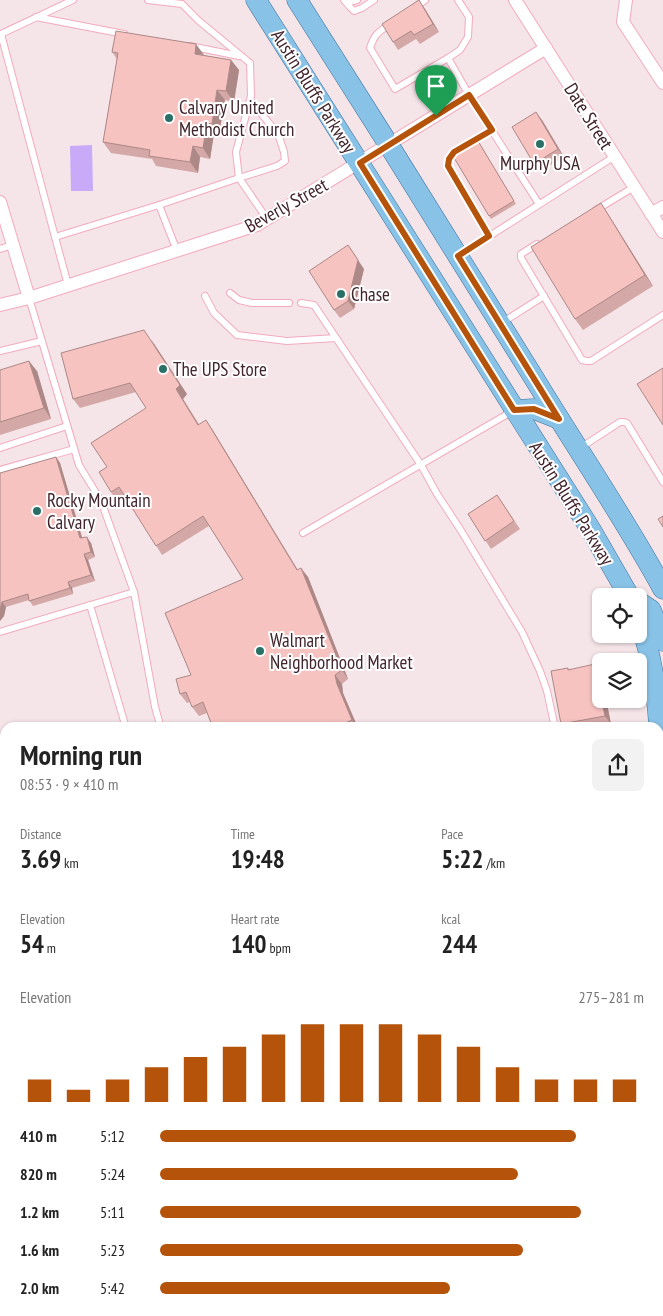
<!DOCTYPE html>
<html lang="en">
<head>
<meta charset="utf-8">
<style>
  :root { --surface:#fff; --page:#f2f2f2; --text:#222; --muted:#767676; --accent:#b45309 }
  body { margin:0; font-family:"PT Sans Narrow",sans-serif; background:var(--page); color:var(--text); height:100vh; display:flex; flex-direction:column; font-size:19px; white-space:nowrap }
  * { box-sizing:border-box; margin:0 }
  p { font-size:16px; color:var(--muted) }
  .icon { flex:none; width:28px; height:28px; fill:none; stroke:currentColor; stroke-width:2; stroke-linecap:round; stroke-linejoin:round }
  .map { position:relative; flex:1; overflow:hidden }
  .panel { position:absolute; left:0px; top:722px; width:664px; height:594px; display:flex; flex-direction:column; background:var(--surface); border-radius:15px 15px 0 0; box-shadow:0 1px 4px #0004 }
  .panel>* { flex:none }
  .controls { position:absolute; left:592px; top:588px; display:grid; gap:10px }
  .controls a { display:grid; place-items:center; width:55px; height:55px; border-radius:8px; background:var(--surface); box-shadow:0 1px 4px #0004; font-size:25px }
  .pin { position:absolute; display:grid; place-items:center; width:42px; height:42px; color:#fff; margin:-51px -21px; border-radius:50% 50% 50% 0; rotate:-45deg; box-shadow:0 0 5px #0007 }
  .pin .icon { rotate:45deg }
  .round { display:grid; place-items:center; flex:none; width:52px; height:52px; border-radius:8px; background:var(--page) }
  .head { display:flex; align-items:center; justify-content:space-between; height:85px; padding:0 20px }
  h1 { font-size:28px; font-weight:700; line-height:38px }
  .figures { display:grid; grid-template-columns:repeat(3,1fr); gap:8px; height:85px; padding:5px 20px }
  .figures div { display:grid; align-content:center }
  .figures b { font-size:25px; font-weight:700 }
  .figures small { font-size:14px; font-weight:400 }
  .figures p { font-size:14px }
  .chart { height:140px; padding:10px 20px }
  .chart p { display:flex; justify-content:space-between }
  .chart svg { width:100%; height:90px; margin-top:5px; stroke:var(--accent); stroke-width:6 }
  ul { padding:0 20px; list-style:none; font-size:16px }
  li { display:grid; grid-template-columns:80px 60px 1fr; align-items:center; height:38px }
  li i { height:12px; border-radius:6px; background:var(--accent) }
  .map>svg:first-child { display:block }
</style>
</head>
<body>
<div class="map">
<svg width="663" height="1316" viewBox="0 0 663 1316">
  <rect width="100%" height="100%" fill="#f5e5e9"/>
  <path fill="#fbd9e1" d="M5 1013V1311H521L523 1316H0V1014Z"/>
  <path fill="#c8aaf9" d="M92 145 93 191H71L70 146Z"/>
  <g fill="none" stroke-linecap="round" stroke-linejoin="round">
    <defs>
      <g id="service">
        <path d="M73 0 1 34 55 237 159 205 239 178 236 152 251 96 250 63 199 21 182 4 148 0"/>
        <path d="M344 0 350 7 354 11 362 8 374 0"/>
        <path d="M346 0 349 2 357 0"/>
        <path d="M414 8 425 0"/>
        <path d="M36 17 124 34"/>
        <path d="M389 25C378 32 374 35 370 48L395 89 448 58 460 50 468 37 469 17 458 0"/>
        <path d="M190 46 239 56"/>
        <path d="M448 58 469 95 539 204"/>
        <path d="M250 100 278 134 284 152 285 161 277 166 239 178 267 219"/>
        <path d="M159 205 177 251"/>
        <path d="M596 210 634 187"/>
        <path d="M489 236 448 166 449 159 453 152 492 130"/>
        <path d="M55 237 68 285"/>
        <path d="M537 244 521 254V258L582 360 587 361H591L663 315"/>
        <path d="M0 249 13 245"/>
        <path d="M460 255 615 156"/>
        <path d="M230 293 239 300 252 303H289"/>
        <path d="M205 296 214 313 237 335 287 341 336 338 421 465 437 494 460 529 522 632 540 671 547 691 555 728"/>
        <path d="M29 298 79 465 101 501 134 592 155 707 161 728"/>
        <path d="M301 303 314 305 336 338"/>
        <path d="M503 322 544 296"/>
        <path d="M0 351 42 341"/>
        <path d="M0 448 67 426"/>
        <path d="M580 448 620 422H624L627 423 663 482"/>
        <path d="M0 470 74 449"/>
        <path d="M303 533 511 412"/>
        <path d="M90 605 126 728"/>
        <path d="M0 632 134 592"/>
        <path d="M0 815 5 814"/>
        <path d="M0 915 5 914"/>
        <path d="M0 1143 5 1145"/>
        <path d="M659 1214 663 1215"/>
        <path d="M200 1311 206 1316"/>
        <path d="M357 1316 358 1311"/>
        <path d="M493 1316 495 1311"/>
        <path d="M651 1316 653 1311"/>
      </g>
      <g id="minor">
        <path d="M515 0 663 232"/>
        <path d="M626 0 623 22 663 83"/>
        <path d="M0 202 29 298"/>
        <path d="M651 214 663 207"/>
        <path d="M0 305 29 298 257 225 546 48"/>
      </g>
      <g id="primary">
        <path d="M256 0 591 530 629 596"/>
        <path d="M297 0C378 127 458 255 537 383 579 452 625 519 663 589"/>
        <path d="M514 410 534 409 559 419"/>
        <path d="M639 602 651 610 663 641"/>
        <path d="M639 620C654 660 659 707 660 750 661 768 661 787 659 805"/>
        <path d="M659 987 663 969"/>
        <path d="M538 1316 539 1311"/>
        <path d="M581 1316 582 1311"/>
      </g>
      <g id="trunk">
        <path d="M0 962 5 961"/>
        <path d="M0 995 5 994"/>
        <path d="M659 1019 663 1021"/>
        <path d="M659 1062 663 1063"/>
      </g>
    </defs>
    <use href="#service" stroke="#f3aabe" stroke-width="8"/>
    <use href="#minor" stroke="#f3aabe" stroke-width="14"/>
    <use href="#primary" stroke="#3d719b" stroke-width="21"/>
    <use href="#trunk" stroke="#3d719b" stroke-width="22"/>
    <g stroke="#aa959a" stroke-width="2.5" stroke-dasharray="2.5 4" stroke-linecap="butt">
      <path d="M659 1144 663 1145"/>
      <path d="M659 1279 663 1280"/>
    </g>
    <use href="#service" stroke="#fff" stroke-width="6"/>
    <use href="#minor" stroke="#fff" stroke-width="12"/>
    <use href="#primary" stroke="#89c2e7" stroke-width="20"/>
    <use href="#trunk" stroke="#62aedf" stroke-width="21"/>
  </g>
  <g fill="#d4a8a6">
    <path d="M425 9 439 32 420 44 416 39 398 50 393 42Z"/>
    <path d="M112 52 203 55 231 60 239 70 234 102 225 100 219 134H214L210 159 200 157 198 173 156 166 152 159 111 153 103 142 117 59Z"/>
    <path d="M542 120 564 157 539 172 534 164Z"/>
    <path d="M478 141 516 204 491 219 453 156Z"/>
    <path d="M608 214 653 286 583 330 575 319Z"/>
    <path d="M364 269 354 309 340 318 334 310Z"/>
    <path d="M61 353 187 394 183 399 199 424 212 429 298 570 308 577 348 679 342 684 343 693 358 728H213L207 713 199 716 192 707 190 702 187 703 180 694 243 579 209 526 162 555 125 496 117 501 111 492 107 467 146 408 136 392 80 408 73 399Z"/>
    <path d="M0 370 37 371 51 419 0 435Z"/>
    <path d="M56 457 60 463 82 538 91 543 95 557 88 560 95 581 72 588 73 594 33 606 29 600 6 607 4 616 0 621V473Z"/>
    <path d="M497 495 520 529 491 549 468 514Z"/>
    <path d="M569 669 601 672V699H606L611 724 592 728H563L561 724Z"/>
    <path d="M5 852V890L1 891 0 889V854Z"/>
    <path d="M659 1219 663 1220V1278L659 1276Z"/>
    <path d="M234 1311H307L302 1316H239Z"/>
  </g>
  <g fill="#ac8887">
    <path d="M419 0 425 9 439 32 433 24Z"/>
    <path d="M196 44 204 55 195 54Z"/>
    <path d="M231 60 239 70 234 102 226 91Z"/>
    <path d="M217 90 225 100 219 134 212 124Z"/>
    <path d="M536 112 542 120 564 157 558 149Z"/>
    <path d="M207 123 214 134 210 159 203 148Z"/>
    <path d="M193 146 200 157 198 173 190 162Z"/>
    <path d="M601 203 608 214 653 286 645 275Z"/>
    <path d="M348 245 364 269 354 309 348 301Z"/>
    <path d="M151 339 187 394 183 399 204 434 176 389Z"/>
    <path d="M29 361 37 371 51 419 44 408Z"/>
    <path d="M206 420 212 429 303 579 297 570Z"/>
    <path d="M56 457 60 463 84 544 80 538Z"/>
    <path d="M87 537 91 543 95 557 91 552Z"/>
    <path d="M84 554 88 560 95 581 91 575Z"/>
    <path d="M301 568 308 577 348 679 342 670Z"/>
    <path d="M68 582 72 588 73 594 70 588Z"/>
    <path d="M2 602 6 607 4 616 0 621V611Z"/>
    <path d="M595 664 601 672V697Z"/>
    <path d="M335 675 342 684 343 693 358 728 352 720 337 684Z"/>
    <path d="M602 699H606L611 724 605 716Z"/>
    <path d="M0 1301 5 1308 3 1316H0Z"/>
  </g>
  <g fill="#f6c3c1" stroke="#ac8887">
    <path d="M419 0 433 24 414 35 411 31 393 42 382 24Z"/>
    <path d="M116 31 196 44 195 54 231 60 226 91 217 90 212 124 207 123 203 148 193 146 190 162 149 156 150 150 103 142 118 53 112 52Z"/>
    <path d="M536 112 558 149 534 164 512 127Z"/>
    <path d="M478 141 514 201 489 216 453 156Z"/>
    <path d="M601 203 645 275 575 319 531 247Z"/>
    <path d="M348 245 358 260 348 301 334 310 309 271Z"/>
    <path d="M144 330 180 385 176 389 198 425 206 420 297 570 301 568 342 670 335 675 337 684 352 720 334 728H213L203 702 192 707 186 692 180 694 176 679 191 675 165 613 243 579 203 516 156 546 119 487 111 492 99 472 107 467 91 443 146 408 130 383 73 399 61 353Z"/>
    <path d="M29 361 44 408 0 422V370Z"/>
    <path d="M663 368V425L637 384Z"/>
    <path d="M56 457 80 538 87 537 91 552 84 554 91 575 68 582 70 588 29 601 28 594 2 602 0 611V473Z"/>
    <path d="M497 495 514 521 485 541 468 514Z"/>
    <path d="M663 516V527L658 519Z"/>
    <path d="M595 664 605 716 561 724 551 671 568 668V670Z"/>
    <path d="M5 852V878L0 879V854Z"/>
    <path d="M659 1219 663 1220V1269L659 1268Z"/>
    <path d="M237 1311H293L289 1316H242Z"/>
    <path d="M434 1311H442L463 1316H432L433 1312Z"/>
  </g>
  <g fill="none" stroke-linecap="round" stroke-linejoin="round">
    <defs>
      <path id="route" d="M469 95 492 130 454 152 449 159 448 166 489 236 458 256 559 419 534 409 514 410 360 163Z"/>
    </defs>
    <use href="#route" stroke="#fff" stroke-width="10"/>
    <use href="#route" stroke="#b45309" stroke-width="6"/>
  </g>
  <g fill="#2a7066" stroke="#fff" stroke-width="2">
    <circle cx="169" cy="118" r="5"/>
    <circle cx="540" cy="144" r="5"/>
    <circle cx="341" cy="294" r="5"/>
    <circle cx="163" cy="369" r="5"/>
    <circle cx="37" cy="511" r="5"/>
    <circle cx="260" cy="651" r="5"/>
  </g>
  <g text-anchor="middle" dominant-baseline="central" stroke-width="4" stroke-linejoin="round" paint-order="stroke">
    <g font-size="19" fill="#41242c" stroke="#fff">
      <text transform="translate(314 91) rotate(58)">Austin Bluffs Parkway</text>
      <text transform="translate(589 116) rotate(58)">Date Street</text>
      <text transform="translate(286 205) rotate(-29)">Beverly Street</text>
      <text transform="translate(572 503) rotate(58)">Austin Bluffs Parkway</text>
    </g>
    <g font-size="19" fill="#41242c" stroke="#fff" text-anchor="start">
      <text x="179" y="107">Calvary United<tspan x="179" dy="22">Methodist Church</tspan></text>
      <text x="540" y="163" text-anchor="middle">Murphy USA</text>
      <text x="351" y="294">Chase</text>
      <text x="173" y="369">The UPS Store</text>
      <text x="47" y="500">Rocky Mountain<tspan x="47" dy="22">Calvary</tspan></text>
      <text x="270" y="640">Walmart<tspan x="270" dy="22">Neighborhood Market</tspan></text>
    </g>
  </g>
</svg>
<div class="controls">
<a><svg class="icon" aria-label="locate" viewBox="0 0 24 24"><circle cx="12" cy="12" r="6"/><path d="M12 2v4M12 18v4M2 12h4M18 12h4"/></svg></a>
<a><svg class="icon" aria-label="layers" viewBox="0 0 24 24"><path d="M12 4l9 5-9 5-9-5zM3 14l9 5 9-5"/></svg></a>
</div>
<div class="pin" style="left:436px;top:116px;background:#1e9e55"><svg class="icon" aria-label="arrive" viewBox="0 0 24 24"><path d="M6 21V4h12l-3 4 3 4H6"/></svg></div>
<section class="panel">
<div class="head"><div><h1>Morning run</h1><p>08:53 · 9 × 410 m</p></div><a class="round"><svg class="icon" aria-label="share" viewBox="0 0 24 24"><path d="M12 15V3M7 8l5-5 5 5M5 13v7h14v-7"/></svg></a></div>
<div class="figures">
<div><p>Distance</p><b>3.69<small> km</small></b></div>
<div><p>Time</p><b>19:48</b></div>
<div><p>Pace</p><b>5:22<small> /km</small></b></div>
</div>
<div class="figures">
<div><p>Elevation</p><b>54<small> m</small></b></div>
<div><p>Heart rate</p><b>140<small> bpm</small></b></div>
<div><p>kcal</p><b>244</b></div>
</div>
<div class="chart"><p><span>Elevation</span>275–281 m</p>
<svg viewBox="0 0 160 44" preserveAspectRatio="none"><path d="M5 44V33M15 44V38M25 44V33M35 44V27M45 44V22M55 44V17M65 44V11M75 44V6M85 44V6M95 44V6M105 44V11M115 44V17M125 44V27M135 44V33M145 44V33M155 44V33"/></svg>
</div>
<ul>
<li><b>410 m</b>5:12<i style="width:86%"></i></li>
<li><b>820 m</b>5:24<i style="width:74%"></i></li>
<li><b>1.2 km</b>5:11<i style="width:87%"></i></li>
<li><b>1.6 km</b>5:23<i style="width:75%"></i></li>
<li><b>2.0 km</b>5:42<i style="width:60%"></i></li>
</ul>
</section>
</div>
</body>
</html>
